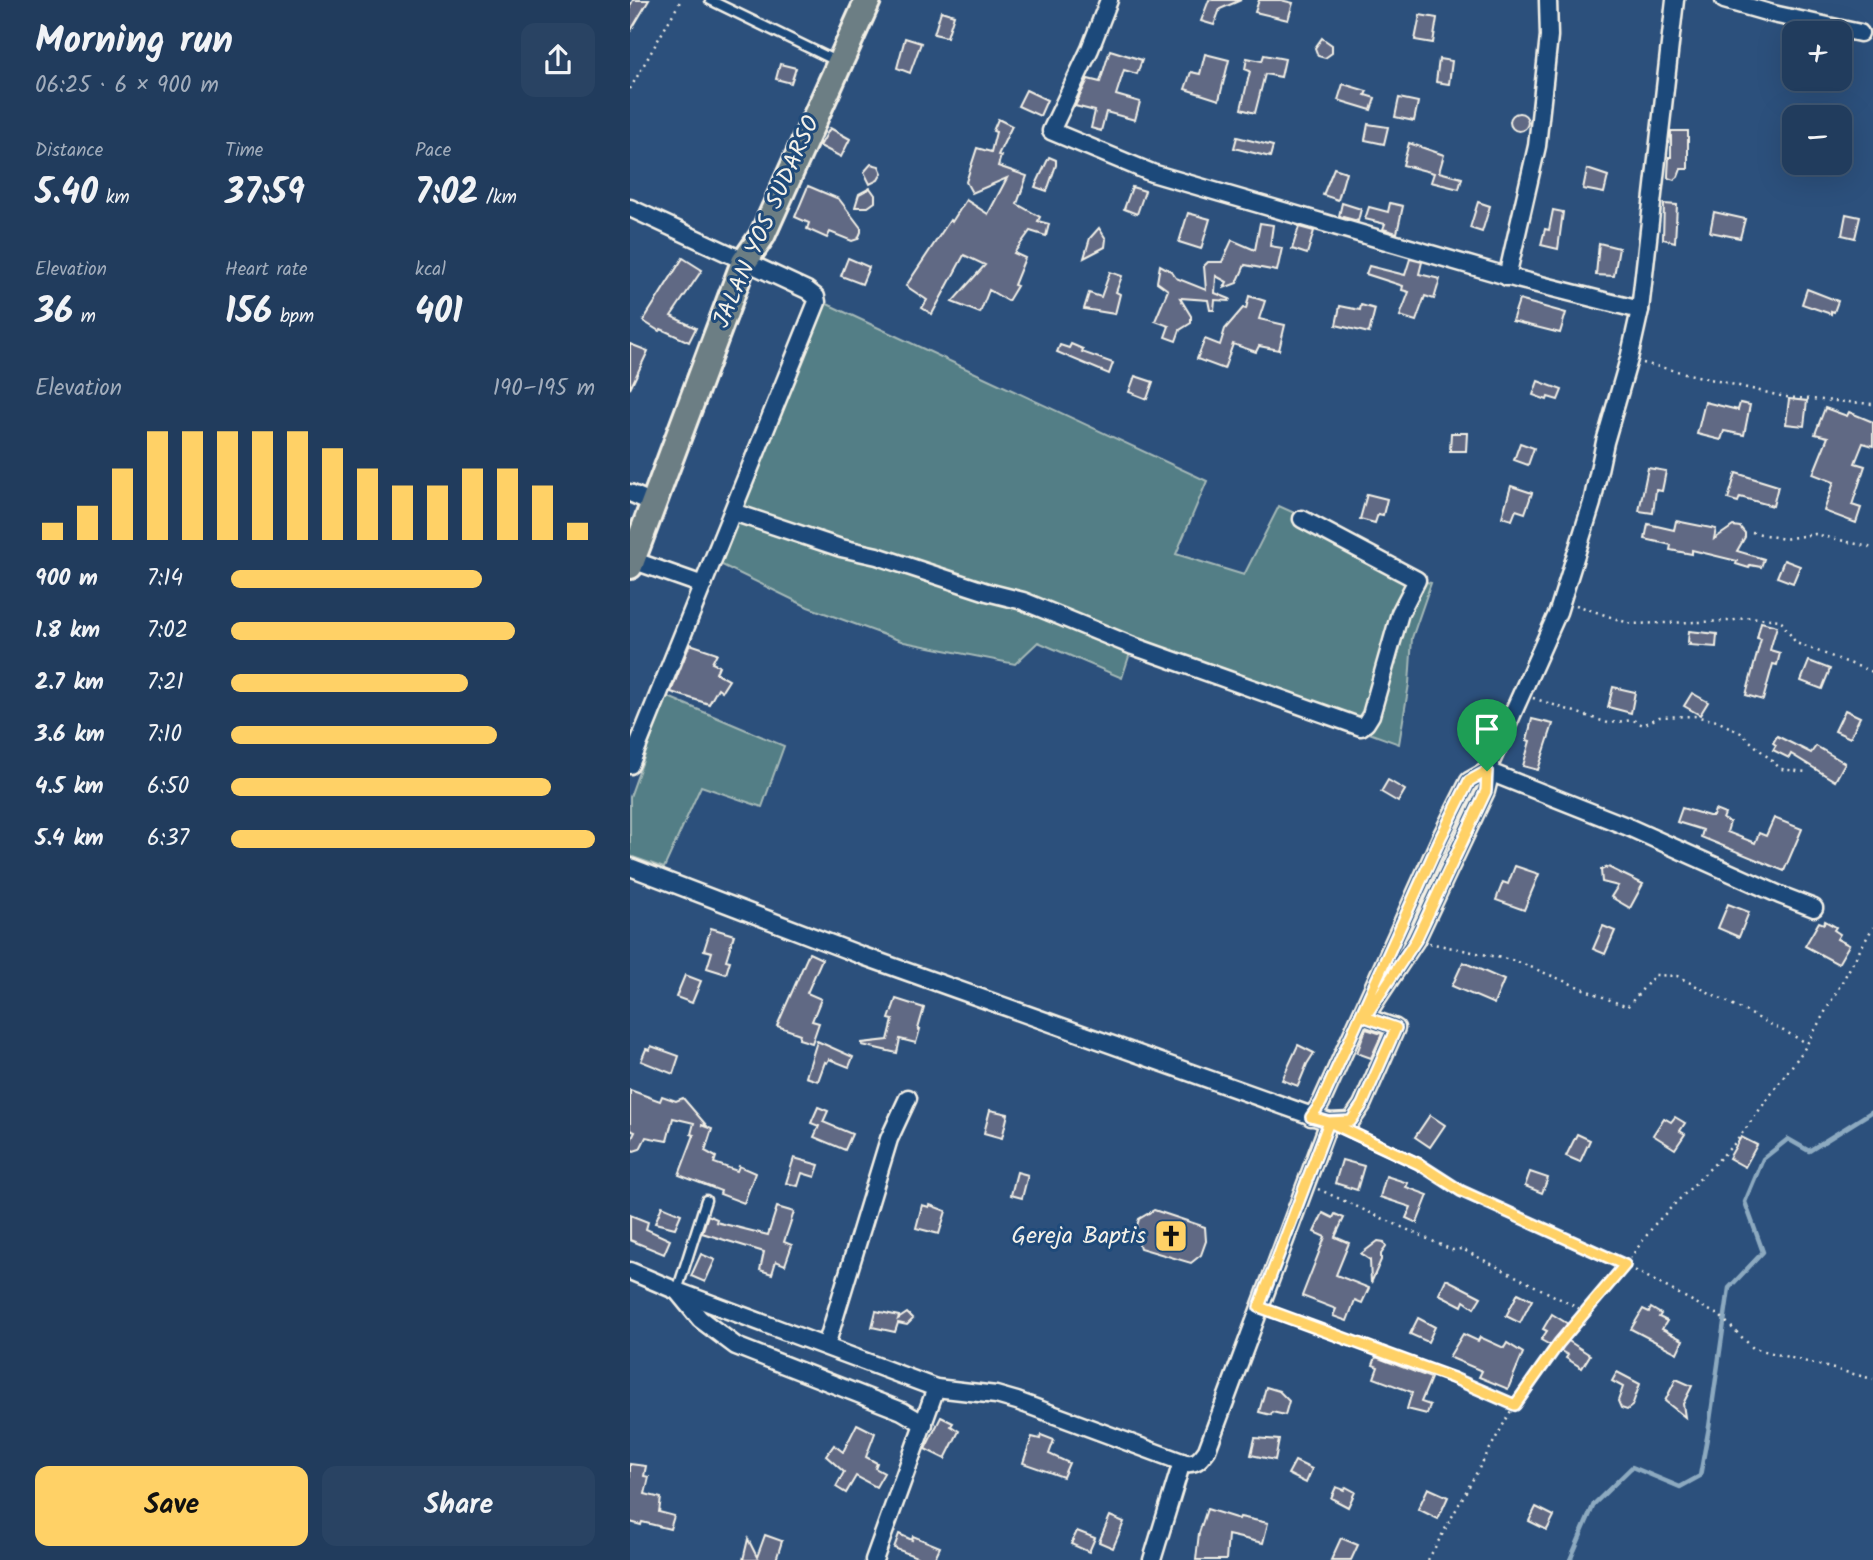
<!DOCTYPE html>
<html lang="en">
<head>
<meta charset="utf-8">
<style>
  :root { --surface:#213c5d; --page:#294363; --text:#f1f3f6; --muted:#a2adbc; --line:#3e5672; --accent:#ffd166 }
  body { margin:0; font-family:Kalam,sans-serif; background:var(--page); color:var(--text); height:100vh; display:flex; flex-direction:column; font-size:26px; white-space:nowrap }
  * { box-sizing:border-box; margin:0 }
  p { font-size:23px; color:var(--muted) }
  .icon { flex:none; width:38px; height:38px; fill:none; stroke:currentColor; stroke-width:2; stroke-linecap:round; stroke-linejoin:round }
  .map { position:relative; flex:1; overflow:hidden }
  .panel { display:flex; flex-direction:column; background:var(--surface); width:630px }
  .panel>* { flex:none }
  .buttons { position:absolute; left:1152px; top:21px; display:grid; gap:14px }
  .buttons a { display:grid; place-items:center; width:70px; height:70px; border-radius:14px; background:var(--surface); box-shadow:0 7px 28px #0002,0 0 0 2px var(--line); font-size:35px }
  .pin { position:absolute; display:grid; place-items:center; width:60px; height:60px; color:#fff; margin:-72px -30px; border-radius:50% 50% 50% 0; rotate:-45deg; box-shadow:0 0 7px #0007 }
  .pin .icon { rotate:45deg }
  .round { display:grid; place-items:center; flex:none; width:74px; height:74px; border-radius:14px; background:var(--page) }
  .overview { display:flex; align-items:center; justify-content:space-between; height:119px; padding:0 35px }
  h1 { font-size:38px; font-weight:700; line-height:52px }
  .stats { display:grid; grid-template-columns:repeat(3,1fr); gap:10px; height:119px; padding:7px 35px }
  .stats div { display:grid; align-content:center }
  .stats b { font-size:35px; font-weight:700 }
  .stats small { font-size:19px; font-weight:400 }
  .stats p { font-size:19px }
  .chart { height:196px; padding:14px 35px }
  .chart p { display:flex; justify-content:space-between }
  .chart svg { width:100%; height:126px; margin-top:7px; stroke:var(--accent); stroke-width:6 }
  .primary-button { display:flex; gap:14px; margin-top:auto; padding:14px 35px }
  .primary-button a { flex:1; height:80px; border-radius:14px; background:var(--accent); color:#111; font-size:28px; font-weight:700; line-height:80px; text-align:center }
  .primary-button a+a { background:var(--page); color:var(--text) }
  ul { padding:0 35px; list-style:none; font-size:23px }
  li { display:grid; grid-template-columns:112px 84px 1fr; align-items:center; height:52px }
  li i { height:18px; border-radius:9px; background:var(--accent) }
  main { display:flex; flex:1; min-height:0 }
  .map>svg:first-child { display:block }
</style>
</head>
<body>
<main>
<section class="panel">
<div class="overview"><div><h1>Morning run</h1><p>06:25 · 6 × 900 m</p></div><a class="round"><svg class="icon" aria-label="share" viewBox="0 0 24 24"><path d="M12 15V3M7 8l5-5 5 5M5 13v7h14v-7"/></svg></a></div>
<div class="stats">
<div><p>Distance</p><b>5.40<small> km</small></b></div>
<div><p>Time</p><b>37:59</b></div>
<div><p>Pace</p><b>7:02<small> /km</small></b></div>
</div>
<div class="stats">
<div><p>Elevation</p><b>36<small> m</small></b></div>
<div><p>Heart rate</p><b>156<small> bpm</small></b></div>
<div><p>kcal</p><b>401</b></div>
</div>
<div class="chart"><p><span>Elevation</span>190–195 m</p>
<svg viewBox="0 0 160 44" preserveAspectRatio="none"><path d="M5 44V38M15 44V32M25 44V19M35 44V6M45 44V6M55 44V6M65 44V6M75 44V6M85 44V12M95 44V19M105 44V25M115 44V25M125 44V19M135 44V19M145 44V25M155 44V38"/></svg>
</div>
<ul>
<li><b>900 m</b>7:14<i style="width:69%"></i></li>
<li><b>1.8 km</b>7:02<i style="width:78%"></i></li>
<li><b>2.7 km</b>7:21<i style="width:65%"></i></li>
<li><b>3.6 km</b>7:10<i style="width:73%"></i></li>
<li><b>4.5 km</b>6:50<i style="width:88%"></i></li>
<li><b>5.4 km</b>6:37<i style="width:100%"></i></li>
</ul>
<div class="primary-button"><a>Save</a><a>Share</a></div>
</section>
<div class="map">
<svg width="1243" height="1560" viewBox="0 0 1243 1560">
  <rect width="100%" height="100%" fill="#2c507c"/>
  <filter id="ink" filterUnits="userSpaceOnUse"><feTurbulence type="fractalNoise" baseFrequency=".0143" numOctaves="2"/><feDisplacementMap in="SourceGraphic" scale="14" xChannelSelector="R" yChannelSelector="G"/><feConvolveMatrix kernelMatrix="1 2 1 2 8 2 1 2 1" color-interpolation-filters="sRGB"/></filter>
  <g filter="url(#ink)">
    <g fill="#537e86" stroke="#a4b8b7" stroke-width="2">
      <path d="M193 302 577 481 546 554 614 575 649 506 671 516 787 580 801 583 782 638 779 684 769 744 502 647 492 678 408 642 385 664 274 642 178 607 88 563Z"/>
      <path d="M36 696 154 746 132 807 71 786 34 868 0 856V797Z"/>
    </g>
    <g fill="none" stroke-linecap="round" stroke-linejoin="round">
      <path stroke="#8daac0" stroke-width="4.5" d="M940 1560 964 1504 1002 1467 1050 1487 1070 1476 1079 1427 1099 1288 1133 1252 1115 1202 1133 1159 1158 1139 1179 1151 1243 1111"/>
    </g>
    <g fill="#616984" stroke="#f4f1e8" stroke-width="2">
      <path d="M3 0H19L0 32V6Z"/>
      <path d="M579 0H611L590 9 584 25 571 21Z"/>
      <path d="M629 0H651L663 3 658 20 625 12Z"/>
      <path d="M311 11 324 15 317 37 304 34Z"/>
      <path d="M790 15 807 18 803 43 785 40Z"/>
      <path d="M275 38 291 43 280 73 267 68Z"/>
      <path d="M692 38 702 45V53L695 58 688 56 685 48Z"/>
      <path d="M480 50 512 60 507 74 494 70 486 95 510 102 505 120 476 112 471 131 461 128 465 111 445 106 458 79 470 82Z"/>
      <path d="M575 54 599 60 589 100 555 89 561 72 570 74Z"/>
      <path d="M634 55 655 59 651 77 635 74 625 113 611 109 620 71 615 69 617 58 632 61Z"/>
      <path d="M809 59 822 61 819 84 806 82Z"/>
      <path d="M150 64 166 68 161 83 146 79Z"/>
      <path d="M713 84 737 91 735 95 745 98 741 110 708 100Z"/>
      <path d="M396 90 417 100 410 116 388 106Z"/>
      <path d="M769 98 788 102 784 121 765 117Z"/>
      <circle cx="889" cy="122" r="9"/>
      <path d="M368 119 382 126 368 155 371 156 368 166 397 176 387 204 410 217 408 221 419 224 416 236 400 231 384 253 395 258 384 285 387 286 378 301 359 290 350 313 322 302 355 265 334 255 302 314 292 308 297 300 276 286 320 220 322 222 336 200 358 214 377 178 342 193 336 182 347 148 361 152 366 132 363 131Z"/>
      <path d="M738 124 758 127 754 144 735 140Z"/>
      <path d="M200 128 220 139 211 157 190 146Z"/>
      <path d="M1041 131H1058V169H1051L1048 177 1044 180 1038 178V175L1039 157H1041Z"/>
      <path d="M607 137 643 146 640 157 604 148Z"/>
      <path d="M779 143 814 155 809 172 832 178 829 189 801 182 804 173 773 165Z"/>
      <path d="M419 157 426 160V165L417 191 405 187Z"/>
      <path d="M241 164 249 166 252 173 248 180 240 184 234 172Z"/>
      <path d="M704 168 716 172 708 200 693 195Z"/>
      <path d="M957 169 978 176 974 193 953 189Z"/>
      <path d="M178 186 209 199 231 228V232L228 239 222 241 200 232 197 238 177 229 179 223 165 217Z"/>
      <path d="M502 187 515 191 507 214 494 209Z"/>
      <path d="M240 188 245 195V202L238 207H225L229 194Z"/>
      <path d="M848 202 860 206 852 232 840 228Z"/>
      <path d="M712 203 731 209 728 221 709 216Z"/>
      <path d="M760 203 773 206 767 233 753 229 755 224 735 219 739 207 758 212Z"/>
      <path d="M1034 204 1047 205 1045 242 1033 239Z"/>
      <path d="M923 210 933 212 928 249 911 245 915 229 919 230Z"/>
      <path d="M1084 212 1115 219 1110 238 1080 232Z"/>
      <path d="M558 213 580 219 571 249 549 242Z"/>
      <path d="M1216 214 1230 217 1225 238 1212 235Z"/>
      <path d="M630 223 643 225 640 246 652 248 647 271 615 265 607 283 594 288 597 282 586 276 585 293 600 299 599 301 585 300 584 310H580L578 300 550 298 561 316V323L550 330 546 341 535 337 539 326 525 321 538 290 527 282 530 265 541 271 546 278 576 290 574 266 578 262H592L602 240 625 250Z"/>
      <path d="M669 227 684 231 677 254 662 249Z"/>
      <path d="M469 228 476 239 475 247 454 258 460 238Z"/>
      <path d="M969 243 989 248 984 276 966 275Z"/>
      <path d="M53 258 72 270 41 316 66 328 59 342 31 329 29 331 13 321Z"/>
      <path d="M218 258 239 267 232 284 211 276Z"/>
      <path d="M780 259 792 262 789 274 810 279 804 299 795 296 786 321 770 316 779 292 772 290 773 286 736 274 739 266 775 275Z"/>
      <path d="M480 272 492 276 486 292 490 294 485 314 454 309 459 293 471 297Z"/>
      <path d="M1177 289 1208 301 1204 312 1201 311V314L1172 304Z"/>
      <path d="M619 296 635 301 629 319 655 325 649 350 629 346 626 352 603 344 594 369 567 359 575 339 590 345 595 329 613 308 616 309Z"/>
      <path d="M889 300 936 313 930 333 882 321Z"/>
      <path d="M731 305 745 309 739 333 706 325 710 306 730 310Z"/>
      <path d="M0 344 18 351 0 389Z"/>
      <path d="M441 344 453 349 452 352 483 363 479 374 427 352 430 345 439 348Z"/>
      <path d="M505 376 523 382 517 399 499 392Z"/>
      <path d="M908 381 932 390 928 400 918 397 917 400 903 395Z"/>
      <path d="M1159 399 1177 401 1174 426 1156 424Z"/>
      <path d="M1075 402 1108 410 1110 403 1120 405 1114 435 1094 431 1091 440 1067 434Z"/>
      <path d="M1195 408 1217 416 1219 412 1243 422V446L1233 443 1225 463 1235 466 1222 505 1231 508 1226 523 1194 511 1204 482 1183 474 1198 437 1185 434Z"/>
      <path d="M821 433H837L836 451H820Z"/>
      <path d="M890 443 904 448 898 465 884 460Z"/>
      <path d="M1018 468 1036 471 1032 491 1026 490 1023 513 1009 511Z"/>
      <path d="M1106 473 1148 486 1143 506 1110 497 1108 502 1098 499Z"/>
      <path d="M881 486 902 493 895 513 886 510 882 520 872 517Z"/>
      <path d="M737 494 757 499 753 515 748 514 745 523 730 519Z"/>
      <path d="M1046 521 1086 529 1084 539 1103 526 1110 527 1115 533V537L1107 551 1134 559 1131 567 1120 565 1119 568 1106 564 1107 561 1062 550V554L1040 550 1041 545 1015 539 1018 524 1044 530Z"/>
      <path d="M1154 560 1170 566 1163 583 1147 577Z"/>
      <path d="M1131 622 1147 626 1140 650 1150 653 1147 665 1143 664 1133 700 1116 695 1131 639 1127 638Z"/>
      <path d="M1059 631 1087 634 1086 647 1059 645 1061 643 1058 642Z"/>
      <path d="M60 644 87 653 82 663 89 666 86 673 99 680 92 691 88 688 79 704 41 692Z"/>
      <path d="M1179 661 1200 669 1192 689 1171 681Z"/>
      <path d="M983 687 1005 692 1001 713 978 707Z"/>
      <path d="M1062 693 1078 702 1070 715 1054 706Z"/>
      <path d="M1215 710 1230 717 1220 738 1205 731Z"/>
      <path d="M902 719 923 724 908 770 893 766 900 741 897 740Z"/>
      <path d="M1147 736 1181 753 1186 746 1215 763 1205 781 1161 754 1159 758 1143 750 1146 745 1143 743Z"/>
      <path d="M758 780 775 790 768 802 751 792Z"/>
      <path d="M1052 808 1079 816H1083L1085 810 1095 814 1093 819 1100 822 1097 832 1125 843 1129 833 1136 836 1144 818 1172 829 1154 871 1071 837 1073 830 1047 822Z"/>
      <path d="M885 866 909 874 894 910 866 900 873 882 878 884Z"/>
      <path d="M978 867 1013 884 1000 908 981 897 988 886 972 882 971 870Z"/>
      <path d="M1098 904 1119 912 1109 937 1088 928Z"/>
      <path d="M1195 921 1206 927 1204 930 1210 934 1207 939 1219 945 1208 964 1175 946 1189 922 1194 924Z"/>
      <path d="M973 926 985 931 975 954 963 949Z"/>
      <path d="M81 928 104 935 96 960 100 961 96 974 77 968 82 952 74 950Z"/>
      <path d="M179 953 192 959 177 993 191 999 182 1021 189 1023 182 1043 169 1039 170 1034 147 1026Z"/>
      <path d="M833 962 874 980 864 1004 822 986Z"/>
      <path d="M55 975 71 981 62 1003 46 997Z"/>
      <path d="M266 999 294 1008 288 1029H290L286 1043 270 1039 267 1053 232 1045V1043L258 1040 263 1020 259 1019Z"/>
      <path d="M736 1029 752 1034 741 1058 727 1053Z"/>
      <path d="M187 1041 223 1057 219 1067 199 1059 197 1063 195 1062 188 1081 176 1077Z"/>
      <path d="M668 1045 684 1053 677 1064 668 1086 652 1080Z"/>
      <path d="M21 1046 49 1056 43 1074 11 1061 16 1049 20 1050Z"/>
      <path d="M0 1090 30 1101 32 1096 46 1101 53 1098 77 1126 71 1125 82 1129 75 1151 86 1157 84 1163 107 1171 109 1166 125 1173 114 1203 90 1194 91 1191 49 1175 64 1135 61 1134 64 1123 43 1118 37 1141 16 1137 10 1149 4 1151 0 1149V1142L5 1132 0 1130Z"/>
      <path d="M188 1107 198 1111 193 1122 222 1134 215 1150 184 1137 189 1126 181 1123Z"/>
      <path d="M360 1110 378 1114 372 1138 354 1133Z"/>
      <path d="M800 1115 815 1125 800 1147 785 1137Z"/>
      <path d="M1045 1117 1055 1123 1050 1131 1055 1134 1045 1149 1023 1135 1034 1118 1041 1122Z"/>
      <path d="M947 1134 960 1140 950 1162 936 1156Z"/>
      <path d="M1111 1137 1127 1145 1115 1167 1099 1158Z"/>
      <path d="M164 1158 189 1165 185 1177 172 1173 168 1186 156 1183Z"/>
      <path d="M712 1160 734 1166 727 1190 705 1183Z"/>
      <path d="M387 1172 398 1175 392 1198 381 1195Z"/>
      <path d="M900 1172 918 1178 912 1193 895 1186Z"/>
      <path d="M756 1176 778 1183 776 1187 798 1195 787 1223 776 1218 781 1207 750 1197Z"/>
      <path d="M292 1205 299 1207 300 1205 316 1211 309 1234 286 1228Z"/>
      <path d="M32 1206 51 1214 45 1228 25 1223Z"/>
      <path d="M147 1207 164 1212 154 1242 162 1245 155 1265 146 1261 142 1274 130 1270 134 1252 72 1233 78 1215 87 1219 86 1222 138 1235Z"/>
      <path d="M524 1210 575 1227 576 1241 571 1255 561 1263 510 1248 505 1232 509 1219Z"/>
      <path d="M693 1213 703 1218 705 1214 714 1218 705 1237 719 1243 706 1275 739 1288 732 1303 725 1300 717 1321 703 1316 706 1309 672 1296 695 1237 684 1232Z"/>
      <path d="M0 1215 18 1222 16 1229 40 1240 34 1254 0 1240Z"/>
      <path d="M748 1241 754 1242 756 1247 751 1254V1260L741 1283 740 1260 731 1254Z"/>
      <path d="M71 1254 85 1260 75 1282 61 1276Z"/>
      <path d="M816 1279 851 1297 844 1308 834 1301 832 1306 809 1294Z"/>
      <path d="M888 1293 902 1300 890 1323 876 1316Z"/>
      <path d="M1021 1308 1031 1314 1029 1317 1037 1321 1032 1329 1053 1340 1047 1353 1001 1329 1013 1309 1019 1312Z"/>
      <path d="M246 1311 269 1316 268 1319 277 1313 283 1319 277 1325 268 1323 265 1332 242 1327Z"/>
      <path d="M922 1314 938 1324 931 1336 960 1355 952 1368 936 1358 938 1355 911 1340 917 1331 913 1329Z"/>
      <path d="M788 1318 805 1327 798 1342 780 1334Z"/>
      <path d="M833 1334 848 1341 850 1337 874 1348 877 1343 893 1353 878 1389 849 1377 852 1371 819 1357Z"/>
      <path d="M746 1357 801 1378 791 1402 800 1405 797 1414 777 1409 782 1392 744 1378 748 1367 743 1365Z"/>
      <path d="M987 1372 1010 1384 1002 1406 997 1410 991 1408 988 1401 993 1387 982 1381Z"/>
      <path d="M1046 1379 1062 1386 1053 1404 1055 1417 1035 1401Z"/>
      <path d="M636 1387 649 1391 659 1401 655 1415 642 1412 641 1415 629 1412Z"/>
      <path d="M311 1417 323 1423 321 1426 329 1431 315 1459 295 1449Z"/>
      <path d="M227 1424 245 1433 236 1457 247 1463 245 1468 254 1473 246 1487 226 1476 216 1493 206 1487 214 1472 196 1456 204 1445 213 1452Z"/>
      <path d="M411 1435 424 1440 419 1454 439 1463 433 1477 393 1463 402 1437 410 1439Z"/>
      <path d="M625 1438 649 1440 645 1460 621 1455Z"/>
      <path d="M665 1461 682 1469 676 1483 658 1474Z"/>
      <path d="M0 1464 16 1466 14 1476 19 1477 15 1494 31 1498 29 1512 44 1516 40 1529 12 1522 11 1525 0 1522Z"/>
      <path d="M706 1487 714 1490 716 1487 725 1492 718 1507 701 1498Z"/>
      <path d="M798 1488 818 1497 808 1519 788 1509Z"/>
      <path d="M906 1507 924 1516 917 1530 899 1521Z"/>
      <path d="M577 1509 609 1519 610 1517 638 1523 633 1543 598 1535 596 1560H566L569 1533Z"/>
      <path d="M480 1516 494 1522 483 1548 469 1542Z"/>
      <path d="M447 1531 465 1538 459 1552 441 1544Z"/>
      <path d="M269 1534 282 1540 283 1536 310 1547 304 1560H294L264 1548Z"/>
      <path d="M135 1535 152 1541 146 1560H113L118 1539 127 1557Z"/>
      <path d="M711 1538 728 1545 721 1560H701Z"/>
    </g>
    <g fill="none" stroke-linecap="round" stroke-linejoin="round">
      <defs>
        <g id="service">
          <path d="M80 0 208 62"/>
          <path d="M705 1125 789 1164"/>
          <path d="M47 1291 76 1200"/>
          <path d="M629 1307 823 1378"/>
        </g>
        <g id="minor">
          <path d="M479 0 460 49 421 131 522 173 887 279 1010 310"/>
          <path d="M1094 0 1143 14 1230 33"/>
          <path d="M0 208 177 290 186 297 187 302 0 765"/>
          <path d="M877 277 907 146 919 36 918 0"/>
          <path d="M0 493 23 503"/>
          <path d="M103 512 211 548 247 556 357 592 393 601 503 646 731 727 736 723 741 715 770 613 787 580 672 519"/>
          <path d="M2 560 73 585"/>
          <path d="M0 867 233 956 699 1122 721 1121 732 1105 766 1028 735 1017 786 940 856 791 858 783 857 771 996 826 1150 895 1184 908"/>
          <path d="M681 1117 691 1103 811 837 839 781 857 771 928 612 962 503 975 442 999 359 1010 310 1045 0"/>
          <path d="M0 1271 47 1291 306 1388 366 1395 387 1401 552 1462C565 1466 570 1460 577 1450L699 1122"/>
          <path d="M47 1291 70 1319 106 1346 272 1411 294 1424"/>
          <path d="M196 1346 259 1139 278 1098"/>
          <path d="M244 1560 306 1388"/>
          <path d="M522 1560 552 1462"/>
        </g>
        <path id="primary" d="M0 566 114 262 132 236 238 0"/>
      </defs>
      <use href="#service" stroke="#f4f1e8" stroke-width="13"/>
      <use href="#minor" stroke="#f4f1e8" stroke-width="21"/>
      <use href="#primary" stroke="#f4f1e8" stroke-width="30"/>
      <g stroke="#f4f1e8" stroke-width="2.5" stroke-dasharray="2 5" stroke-linecap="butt">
        <path d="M0 89 51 0"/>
        <path d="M1013 363 1155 397 1243 404"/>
        <path d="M1122 532 1154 539 1185 534 1243 548"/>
        <path d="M946 605 1001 624 1100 621 1120 617 1150 620 1166 643 1243 672"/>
        <path d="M903 698 978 723 1003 720 1013 725 1029 717 1064 716 1087 721 1111 733 1151 769 1176 772"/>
        <path d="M799 943 886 961 997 1007 1025 975 1047 976 1177 1043"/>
        <path d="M798 1169 831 1191 995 1265 1090 1316 1123 1348 1243 1379"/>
        <path d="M688 1189 822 1250 832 1249 954 1311"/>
        <path d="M833 1382 884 1405"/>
        <path d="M798 1560 882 1409 929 1343 995 1265 1025 1224 1105 1143 1173 1051 1243 927"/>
      </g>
      <use href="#service" stroke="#1f4a7a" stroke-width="8"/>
      <use href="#minor" stroke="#1f4a7a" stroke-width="16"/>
      <use href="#primary" stroke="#6c7e84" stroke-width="24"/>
    </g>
  </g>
  <g fill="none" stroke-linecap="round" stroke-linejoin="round" filter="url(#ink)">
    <defs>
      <path id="route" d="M857 771 839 781 811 837 691 1103 681 1117 699 1122 629 1307 823 1378 885 1405 929 1343 995 1265 831 1191 789 1164 699 1122 721 1121 732 1105 766 1028 735 1017 786 940 856 791 857 771"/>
    </defs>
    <use href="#route" stroke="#fff" stroke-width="14"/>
    <use href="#route" stroke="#ffd166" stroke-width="9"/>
  </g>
  <defs>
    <symbol id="church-square" viewBox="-11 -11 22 22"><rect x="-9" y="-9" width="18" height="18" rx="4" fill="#ffd166" stroke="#1f4a7a"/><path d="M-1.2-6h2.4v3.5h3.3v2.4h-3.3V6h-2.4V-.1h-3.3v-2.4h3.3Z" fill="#111"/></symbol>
  </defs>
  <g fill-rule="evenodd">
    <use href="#church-square" x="522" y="1217" width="38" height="38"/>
  </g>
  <g text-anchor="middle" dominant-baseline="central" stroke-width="6" stroke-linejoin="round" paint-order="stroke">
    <g font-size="24" fill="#f4f1e8" stroke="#1f4a7a">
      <text transform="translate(137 222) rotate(-66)">JALAN YOS SUDARSO</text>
    </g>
    <g font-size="24" fill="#f4f1e8" stroke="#1f4a7a" text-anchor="end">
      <text x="516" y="1236">Gereja Baptis</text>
    </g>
  </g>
</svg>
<div class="buttons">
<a>+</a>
<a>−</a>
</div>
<div class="pin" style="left:857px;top:771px;background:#1e9e55"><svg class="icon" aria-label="arrive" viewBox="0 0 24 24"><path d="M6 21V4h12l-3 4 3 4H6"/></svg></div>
</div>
</main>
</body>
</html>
